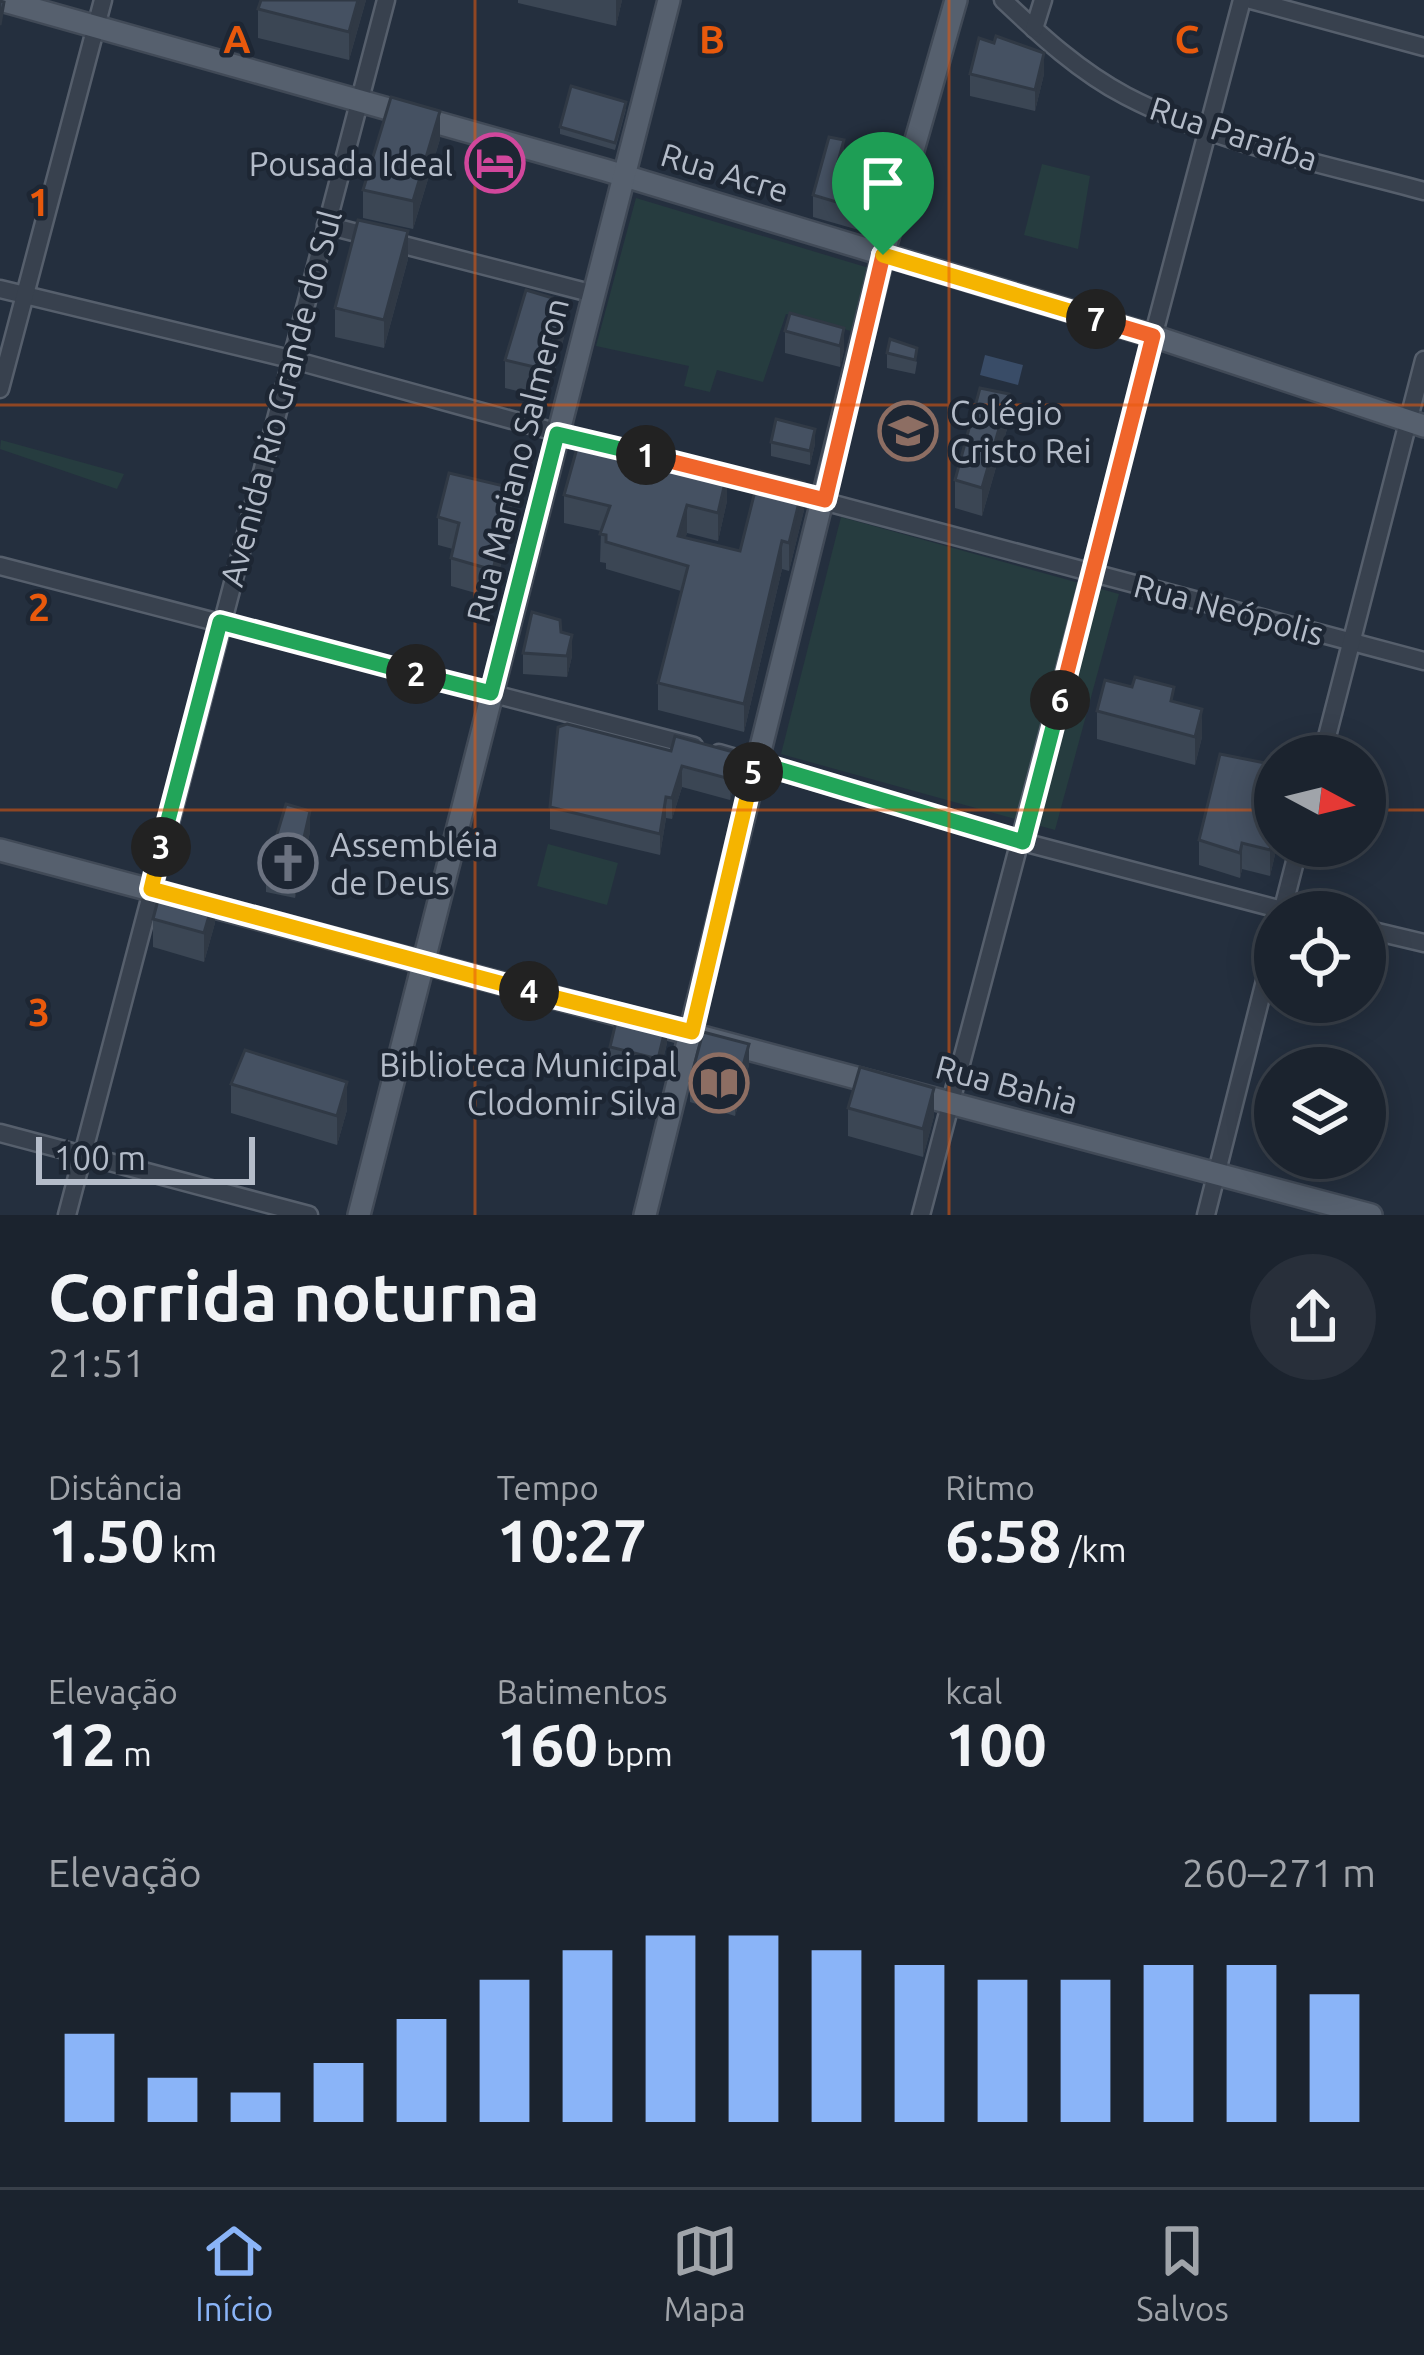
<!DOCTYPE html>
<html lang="pt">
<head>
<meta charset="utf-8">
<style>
  :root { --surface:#1b232e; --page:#282f3a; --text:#f1f3f6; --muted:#a0a4aa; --line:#39404a; --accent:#8ab4f8 }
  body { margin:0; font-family:Ubuntu,sans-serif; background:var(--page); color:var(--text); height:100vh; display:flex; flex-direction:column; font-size:45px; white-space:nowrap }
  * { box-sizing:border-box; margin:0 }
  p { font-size:39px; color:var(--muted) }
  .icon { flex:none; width:66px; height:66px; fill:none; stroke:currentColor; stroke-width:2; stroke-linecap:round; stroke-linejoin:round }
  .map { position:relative; height:1215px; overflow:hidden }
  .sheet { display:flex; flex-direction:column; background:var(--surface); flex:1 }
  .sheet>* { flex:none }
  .needle { width:78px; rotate:97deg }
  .fabs { position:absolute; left:1254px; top:735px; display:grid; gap:24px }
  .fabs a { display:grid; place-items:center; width:132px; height:132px; border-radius:50%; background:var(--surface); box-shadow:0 6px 30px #0003,0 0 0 3px var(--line); font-size:60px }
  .scale { position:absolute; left:36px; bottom:30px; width:219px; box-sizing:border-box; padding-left:12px; border:6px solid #b4bcc9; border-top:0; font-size:33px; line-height:42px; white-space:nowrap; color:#b4bcc9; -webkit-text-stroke:9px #1d2633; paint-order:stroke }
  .pin { position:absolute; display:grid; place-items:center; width:102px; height:102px; color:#fff; margin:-123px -51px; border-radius:50% 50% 50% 0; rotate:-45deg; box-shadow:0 0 12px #0007 }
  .pin .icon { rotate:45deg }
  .km { position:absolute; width:60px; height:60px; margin:-30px; border-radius:50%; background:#222; color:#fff; font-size:33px; line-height:60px; text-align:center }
  .round { display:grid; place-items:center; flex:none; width:126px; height:126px; border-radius:63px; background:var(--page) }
  .overview { display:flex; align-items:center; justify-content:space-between; height:204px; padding:0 48px }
  h1 { font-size:66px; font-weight:700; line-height:90px }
  .metrics { display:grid; grid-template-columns:repeat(3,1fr); gap:18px; height:204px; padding:12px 48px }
  .metrics div { display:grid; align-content:center }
  .metrics b { font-size:60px; font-weight:700 }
  .metrics small { font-size:33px; font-weight:400 }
  .metrics p { font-size:33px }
  .chart { height:336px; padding:24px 48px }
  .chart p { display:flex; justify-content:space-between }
  .chart svg { width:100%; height:216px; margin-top:12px; stroke:var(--accent); stroke-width:6 }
  .tab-bar { display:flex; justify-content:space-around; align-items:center; height:168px; border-top:3px solid var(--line); background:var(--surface); font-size:33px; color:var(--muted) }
  .tab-bar a { display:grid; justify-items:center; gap:6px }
  .tab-bar .current { color:var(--accent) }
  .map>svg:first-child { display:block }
</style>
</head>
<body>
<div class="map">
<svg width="1424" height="1215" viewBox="0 0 1424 1215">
  <rect width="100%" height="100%" fill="#242f3e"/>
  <g fill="#263c3f">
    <path d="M1042 164 1090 176 1078 249 1024 235Z"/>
    <path d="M636 198 869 268 851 331 786 314 763 382 717 370 710 392 684 386 689 366 596 346Z"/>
    <path d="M1 440 124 474 117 489 0 449Z"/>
    <path d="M841 517 1119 594 1055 830 781 754Z"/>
    <path d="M548 844 618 863 607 905 537 886Z"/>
  </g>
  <path fill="#394c67" d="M985 355 1023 365 1018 385 980 375Z"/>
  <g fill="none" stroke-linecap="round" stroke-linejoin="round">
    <defs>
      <g id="minor">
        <path d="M1003 0C1041 36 1080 72 1126 96 1218 144 1325 164 1424 191"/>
        <path d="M1251 0 1424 47"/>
        <path d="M1034 29 1043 0"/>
        <path d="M326 225 594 294"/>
        <path d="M0 289 290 359 599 444"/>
        <path d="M0 389 103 0"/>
        <path d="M706 470 1424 661"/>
        <path d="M0 566 694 746"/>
        <path d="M719 753 1023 842 1290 912"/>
        <path d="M1322 756 1424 360"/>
        <path d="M1282 912 1299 846"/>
        <path d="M1365 929 1424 943"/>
        <path d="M0 1133 309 1215"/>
        <path d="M67 1215 386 0"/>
        <path d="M921 1215 1242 0"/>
        <path d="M1206 1215 1275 941"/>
      </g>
      <g id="major">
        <path d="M1 0 605 170 1153 336 1424 426"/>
        <path d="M0 850 1371 1215"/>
        <path d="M359 1215 669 0"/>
        <path d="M645 1215 883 255 956 0"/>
      </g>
    </defs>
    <use href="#minor" stroke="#565f6c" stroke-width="21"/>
    <use href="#major" stroke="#414a57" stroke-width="26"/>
    <use href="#minor" stroke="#38414e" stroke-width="16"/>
    <use href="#major" stroke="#56606e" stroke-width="21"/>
  </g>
  <g fill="#3b4654">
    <path d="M261 0H366L349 60 258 38V9Z"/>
    <path d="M518 0H622L616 26 518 3Z"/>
    <path d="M994 43 1044 74 1035 111 970 96V74Z"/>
    <path d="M626 109 615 150 560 134V127Z"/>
    <path d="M440 139 413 229 363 218V190Z"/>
    <path d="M844 162 841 171 869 178 884 197 873 234 813 217V195Z"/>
    <path d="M408 259 384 348 335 337V308Z"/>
    <path d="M790 313 844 350 840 367 785 353V331Z"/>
    <path d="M566 330 547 398 505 388V360Z"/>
    <path d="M890 339 917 362 915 374 887 368V353Z"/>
    <path d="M1009 422 982 516 955 508V480Z"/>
    <path d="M771 442 815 444 810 465 771 456Z"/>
    <path d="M699 466 727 501 718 541 687 533 685 538 740 551 804 510 789 571 782 569 744 732 658 710V683L681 591 606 569V563L600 562 601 531 564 523V495Z"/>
    <path d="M512 516 493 598 451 586V558L453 549 438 545V517Z"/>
    <path d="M561 632 572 656 567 677 523 674V653Z"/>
    <path d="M1174 702 1202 737 1195 765 1097 739V711Z"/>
    <path d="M558 727 737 774 730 800 682 787 672 819 666 818 660 855 550 829V807Z"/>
    <path d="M310 832 295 898 266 892V871Z"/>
    <path d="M1199 840 1277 846 1270 876 1242 869 1240 878 1199 865Z"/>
    <path d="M153 919 215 923 204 962 153 947Z"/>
    <path d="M667 1043 658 1080 610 1068V1047Z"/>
    <path d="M749 1065 735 1116 690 1102V1081Z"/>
    <path d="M231 1084 347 1110 337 1145 231 1113Z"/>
    <path d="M848 1108 934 1116 923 1157 848 1136Z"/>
  </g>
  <g fill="#303945">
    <path d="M358 0H366L349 60V32Z"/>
    <path d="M616 0H622L616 26Z"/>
    <path d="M1044 53V74L1035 111V90Z"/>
    <path d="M440 111V139L413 229V201Z"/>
    <path d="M844 140V162L836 190V169Z"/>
    <path d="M884 176V197L873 234V213Z"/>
    <path d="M408 231V259L384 348V320Z"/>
    <path d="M566 302V330L547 398V370Z"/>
    <path d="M844 328V350L840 367V346Z"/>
    <path d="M1009 394V422L982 516V488Z"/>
    <path d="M815 429V444L810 465V451Z"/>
    <path d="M727 474V501L718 541V513Z"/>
    <path d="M804 482V510L789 571V543Z"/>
    <path d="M512 488V516L493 598V570Z"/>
    <path d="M687 505V533L678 564V536Z"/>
    <path d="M782 541V569L744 732V704Z"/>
    <path d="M572 635V656L567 677V656Z"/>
    <path d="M1202 709V737L1195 765V737Z"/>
    <path d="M737 753V774L730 800V779Z"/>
    <path d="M682 766V787L672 819V798Z"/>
    <path d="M666 797V818L660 855V834Z"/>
    <path d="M310 811V832L295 898V877Z"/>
    <path d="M1275 828V846H1277L1270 876V850Z"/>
    <path d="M1242 843V869L1240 878V853Z"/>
    <path d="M215 895V923L204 962V933Z"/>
    <path d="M667 1022V1043L658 1080V1059Z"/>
    <path d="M749 1044V1065L735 1116V1095Z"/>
    <path d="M347 1082V1110L337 1145V1116Z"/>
    <path d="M934 1088V1116L923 1157V1129Z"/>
  </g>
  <g fill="#455162" stroke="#303945" stroke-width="3">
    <path d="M261 0H358L349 32 258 9Z"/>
    <path d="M0 1 4 2 0 25Z"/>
    <path d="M996 36 1044 53 1035 90 970 74 979 38 994 43Z"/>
    <path d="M571 86 626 102 615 143 560 127Z"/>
    <path d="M391 97 440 111 413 201 363 190Z"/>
    <path d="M829 137 844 140 836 169 869 178 870 172 884 176 873 213 813 195Z"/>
    <path d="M358 220 408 231 384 320 335 308Z"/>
    <path d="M526 290 566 302 547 370 505 360Z"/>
    <path d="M790 313 844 328 840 346 785 331Z"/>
    <path d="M890 339 917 348 915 360 887 353Z"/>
    <path d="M980 388 1009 394 982 488 955 480Z"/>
    <path d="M776 419 815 429 810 451 771 442Z"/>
    <path d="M582 430 699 458 697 466 727 474 718 513 687 505 678 536 740 551 760 471 804 482 789 543 782 541 744 704 658 683 688 566 606 542V535L600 534 610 506 564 495Z"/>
    <path d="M449 473 512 488 493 570 451 558 459 523 438 517Z"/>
    <path d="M532 612 560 620 561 632 572 635 567 656 523 653Z"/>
    <path d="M1135 677 1174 687 1171 701 1202 709 1195 737 1097 711 1105 680 1132 687Z"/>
    <path d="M567 724 671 751 675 736 737 753 730 779 682 766 672 798 666 797 660 834 550 807 558 727Z"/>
    <path d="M1220 754 1275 765V828L1270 850 1242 843 1240 853 1199 840Z"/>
    <path d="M286 804 310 811 295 877 266 871Z"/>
    <path d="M163 881 215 895 204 933 153 919Z"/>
    <path d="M619 1009 667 1022 658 1059 610 1047Z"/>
    <path d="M703 1032 749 1044 735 1095 690 1081Z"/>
    <path d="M245 1050 347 1082 337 1116 231 1084Z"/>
    <path d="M860 1067 934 1088 923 1129 848 1108Z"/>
  </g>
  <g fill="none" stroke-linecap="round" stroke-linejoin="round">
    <defs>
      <path id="split-1" d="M646 455 825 500 883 255"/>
      <path id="split-2" d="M416 674 491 693 557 434 646 455"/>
      <path id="split-3" d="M161 847 220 622 416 674"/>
      <path id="split-4" d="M161 847 151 889 529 991"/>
      <path id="split-5" d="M529 991 692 1032 753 772"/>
      <path id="split-6" d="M753 772 755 762 1023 842 1060 700"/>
      <path id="split-7" d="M1060 700 1153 336 1096 319"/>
      <path id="split-8" d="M883 255 1096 319"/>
    </defs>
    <use href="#split-1" stroke="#fff" stroke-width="24"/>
    <use href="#split-2" stroke="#fff" stroke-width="24"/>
    <use href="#split-3" stroke="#fff" stroke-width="24"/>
    <use href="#split-4" stroke="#fff" stroke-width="24"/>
    <use href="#split-5" stroke="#fff" stroke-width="24"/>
    <use href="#split-6" stroke="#fff" stroke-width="24"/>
    <use href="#split-7" stroke="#fff" stroke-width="24"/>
    <use href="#split-8" stroke="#fff" stroke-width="24"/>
    <use href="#split-1" stroke="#f0652b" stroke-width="15"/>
    <use href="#split-2" stroke="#22a559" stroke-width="15"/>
    <use href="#split-3" stroke="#22a559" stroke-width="15"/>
    <use href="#split-4" stroke="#f5b400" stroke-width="15"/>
    <use href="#split-5" stroke="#f5b400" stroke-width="15"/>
    <use href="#split-6" stroke="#22a559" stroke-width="15"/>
    <use href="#split-7" stroke="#f0652b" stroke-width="15"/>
    <use href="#split-8" stroke="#f5b400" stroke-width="15"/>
  </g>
  <path fill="none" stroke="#e8590c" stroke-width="3" stroke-opacity="0.55" d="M475 0V1215M949 0V1215M0 405H1424M0 810H1275M1365 810H1424"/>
  <defs>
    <symbol id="hotel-ring" viewBox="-11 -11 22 22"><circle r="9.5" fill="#1d2633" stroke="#d1479c" stroke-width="1.5"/><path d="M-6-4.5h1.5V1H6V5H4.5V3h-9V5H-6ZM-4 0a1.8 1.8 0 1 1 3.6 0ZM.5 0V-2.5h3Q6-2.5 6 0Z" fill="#d1479c"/></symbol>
    <symbol id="school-ring" viewBox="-11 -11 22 22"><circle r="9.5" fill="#1d2633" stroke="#8d6e63" stroke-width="1.5"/><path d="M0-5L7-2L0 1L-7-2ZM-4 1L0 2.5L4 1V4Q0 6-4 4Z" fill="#8d6e63"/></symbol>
    <symbol id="church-ring" viewBox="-11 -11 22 22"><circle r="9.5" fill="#1d2633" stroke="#6b7280" stroke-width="1.5"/><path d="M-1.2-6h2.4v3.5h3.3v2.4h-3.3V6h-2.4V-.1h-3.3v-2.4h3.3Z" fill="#6b7280"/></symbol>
    <symbol id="library-ring" viewBox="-11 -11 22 22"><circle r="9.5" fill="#1d2633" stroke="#8d6e63" stroke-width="1.5"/><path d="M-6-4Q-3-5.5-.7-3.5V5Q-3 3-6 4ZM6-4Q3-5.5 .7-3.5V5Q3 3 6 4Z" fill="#8d6e63"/></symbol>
  </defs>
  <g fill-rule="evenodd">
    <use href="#hotel-ring" x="462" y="130" width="66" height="66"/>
    <use href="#school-ring" x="875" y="398" width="66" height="66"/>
    <use href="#church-ring" x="255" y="830" width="66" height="66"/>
    <use href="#library-ring" x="686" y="1050" width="66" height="66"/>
  </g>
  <g text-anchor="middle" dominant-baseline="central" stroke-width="9" stroke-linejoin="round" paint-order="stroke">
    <g font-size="33" fill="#b4bcc9" stroke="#1d2633">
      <text transform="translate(1234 133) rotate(18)">Rua Paraíba</text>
      <text transform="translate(725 172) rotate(17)">Rua Acre</text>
      <text transform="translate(280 398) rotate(-75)">Avenida Rio Grande do Sul</text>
      <text transform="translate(517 460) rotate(-76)">Rua Mariano Salmeron</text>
      <text transform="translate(1229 609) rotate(15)">Rua Neópolis</text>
      <text transform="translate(1007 1084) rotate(15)">Rua Bahia</text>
    </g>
    <g font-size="33" fill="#b4bcc9" stroke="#1d2633" text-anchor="end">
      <text x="453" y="163">Pousada Ideal</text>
      <text x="950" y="412" text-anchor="start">Colégio<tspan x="950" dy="38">Cristo Rei</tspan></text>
      <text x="330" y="844" text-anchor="start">Assembléia<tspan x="330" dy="38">de Deus</tspan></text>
      <text x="677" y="1064">Biblioteca Municipal<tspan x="677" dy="38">Clodomir Silva</tspan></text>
    </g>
  </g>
  <g font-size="39" text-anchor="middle" font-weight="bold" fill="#e8590c" stroke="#1d2633" stroke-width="9" stroke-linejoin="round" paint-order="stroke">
    <text x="237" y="53">A</text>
    <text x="712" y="53">B</text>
    <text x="1187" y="53">C</text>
    <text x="39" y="216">1</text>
    <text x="39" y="621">2</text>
    <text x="39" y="1026">3</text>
  </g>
</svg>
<div class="fabs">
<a><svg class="needle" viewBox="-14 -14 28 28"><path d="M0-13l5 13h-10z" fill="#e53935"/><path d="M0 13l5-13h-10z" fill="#a0a4aa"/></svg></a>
<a><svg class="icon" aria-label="locate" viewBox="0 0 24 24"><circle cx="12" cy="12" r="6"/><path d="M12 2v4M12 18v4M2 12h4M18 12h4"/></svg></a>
<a><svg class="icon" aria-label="layers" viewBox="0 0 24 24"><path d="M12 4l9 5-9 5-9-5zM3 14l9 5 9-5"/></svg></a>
</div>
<div class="scale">100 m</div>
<div class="pin" style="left:883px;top:255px;background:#1e9e55"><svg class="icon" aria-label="arrive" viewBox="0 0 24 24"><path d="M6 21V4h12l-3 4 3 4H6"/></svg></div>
<b class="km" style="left:646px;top:455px">1</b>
<b class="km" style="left:416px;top:674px">2</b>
<b class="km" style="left:161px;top:847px">3</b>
<b class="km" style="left:529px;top:991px">4</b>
<b class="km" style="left:753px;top:772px">5</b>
<b class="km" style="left:1060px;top:700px">6</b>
<b class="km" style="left:1096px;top:319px">7</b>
</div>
<section class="sheet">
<div class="overview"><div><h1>Corrida noturna</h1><p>21:51</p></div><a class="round"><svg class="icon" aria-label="share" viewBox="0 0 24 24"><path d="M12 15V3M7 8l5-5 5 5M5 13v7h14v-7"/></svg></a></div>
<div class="metrics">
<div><p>Distância</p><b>1.50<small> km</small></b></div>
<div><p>Tempo</p><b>10:27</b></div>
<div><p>Ritmo</p><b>6:58<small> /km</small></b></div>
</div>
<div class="metrics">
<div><p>Elevação</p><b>12<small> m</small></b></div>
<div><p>Batimentos</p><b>160<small> bpm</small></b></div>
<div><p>kcal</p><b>100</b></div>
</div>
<div class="chart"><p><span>Elevação</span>260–271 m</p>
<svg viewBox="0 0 160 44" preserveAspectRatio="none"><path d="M5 44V26M15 44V35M25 44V38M35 44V32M45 44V23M55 44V15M65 44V9M75 44V6M85 44V6M95 44V9M105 44V12M115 44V15M125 44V15M135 44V12M145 44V12M155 44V18"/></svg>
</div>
</section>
<nav class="tab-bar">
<a class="current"><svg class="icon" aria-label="home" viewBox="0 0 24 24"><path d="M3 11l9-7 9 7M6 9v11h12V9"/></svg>Início</a>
<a><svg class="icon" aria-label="map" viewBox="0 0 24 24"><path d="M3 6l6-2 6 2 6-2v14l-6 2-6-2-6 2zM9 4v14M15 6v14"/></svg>Mapa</a>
<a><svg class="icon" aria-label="saved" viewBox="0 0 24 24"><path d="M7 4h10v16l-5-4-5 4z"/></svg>Salvos</a>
</nav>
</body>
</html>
